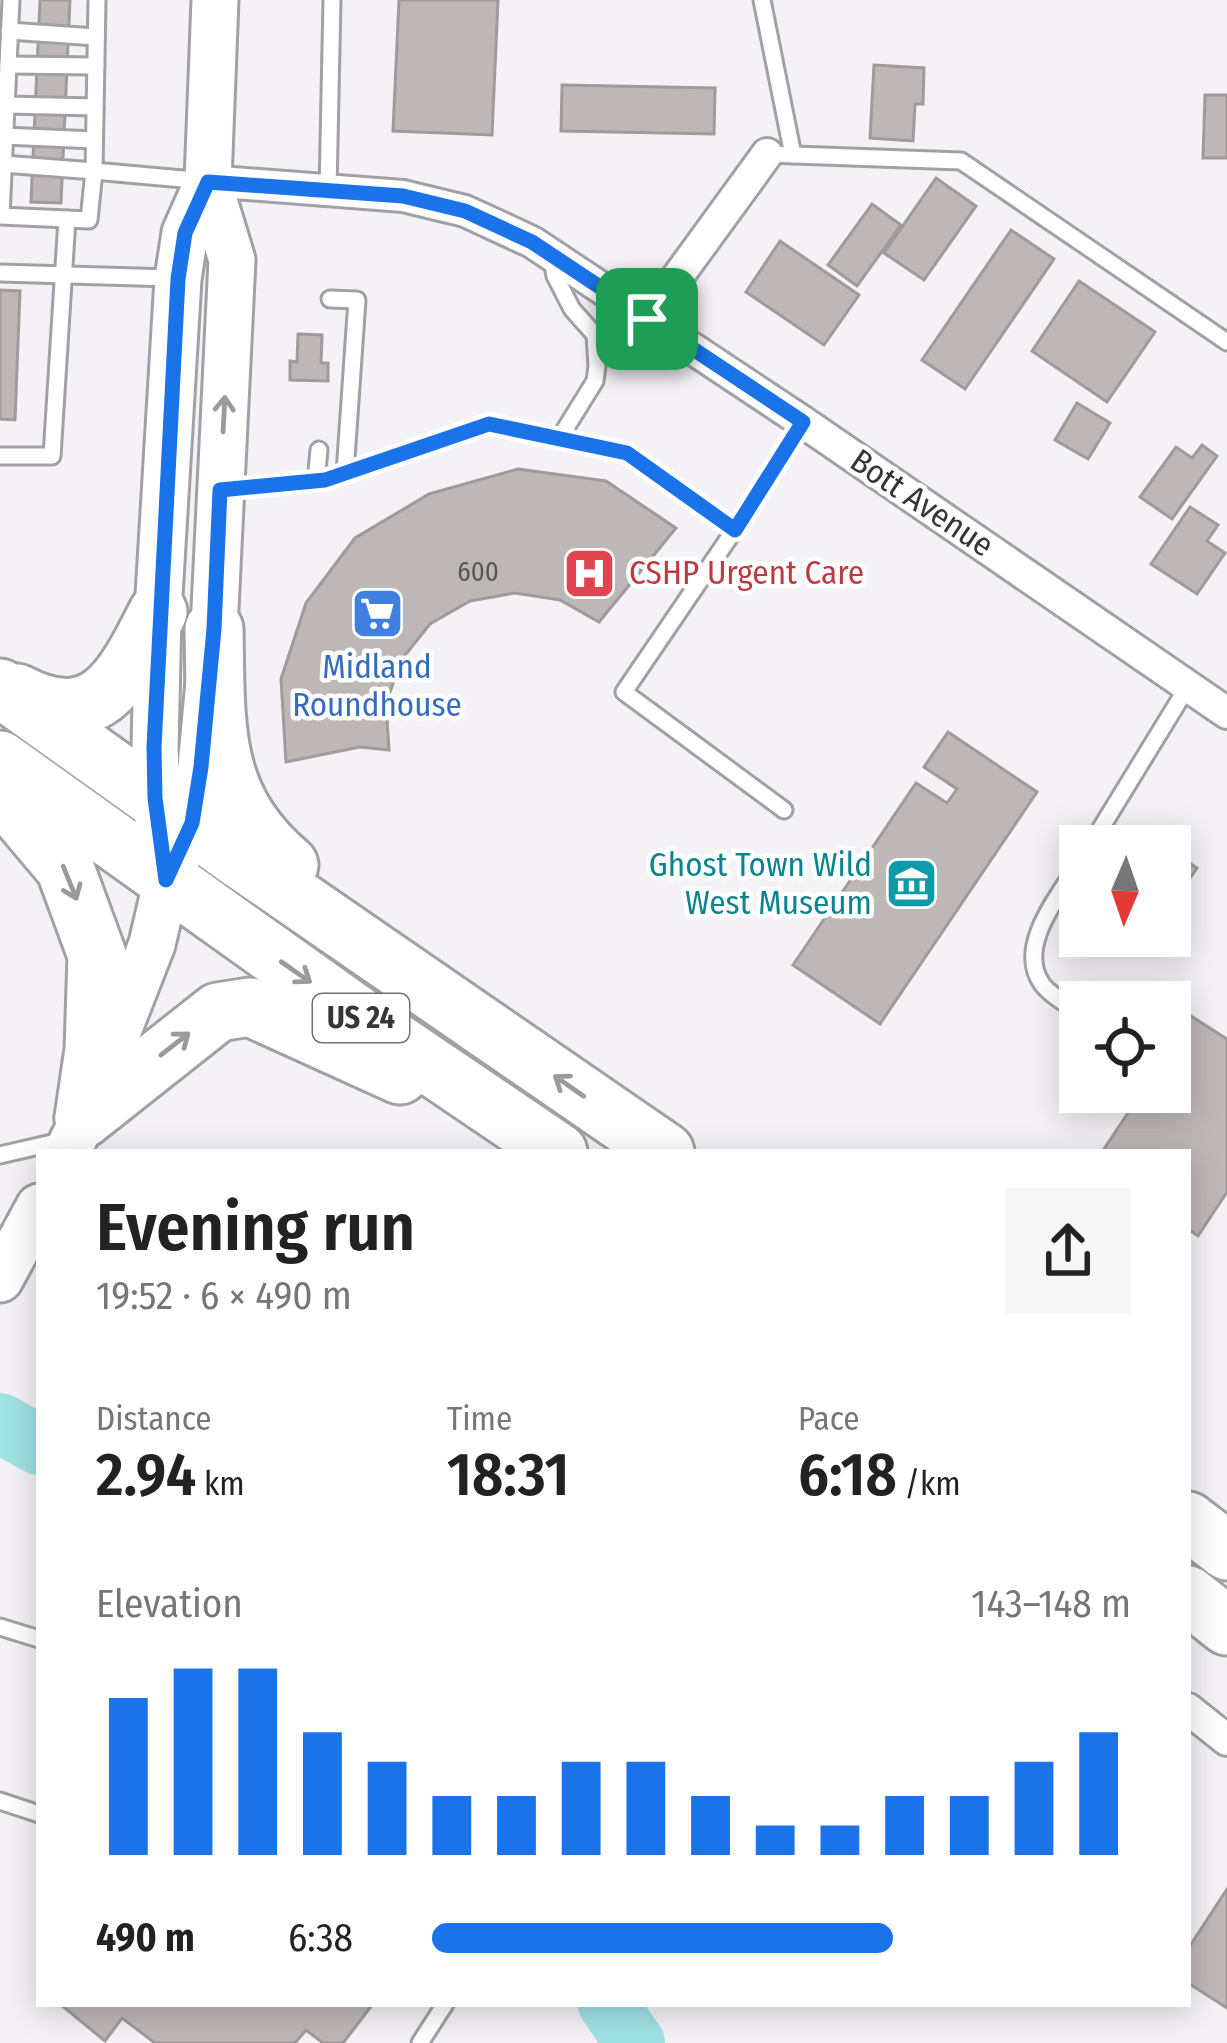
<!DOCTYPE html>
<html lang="en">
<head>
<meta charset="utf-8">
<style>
  :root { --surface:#fff; --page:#f6f6f6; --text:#222; --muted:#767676; --accent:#1a73e8 }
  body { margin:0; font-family:"Fira Sans Condensed",sans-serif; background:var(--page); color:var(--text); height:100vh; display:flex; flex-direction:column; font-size:45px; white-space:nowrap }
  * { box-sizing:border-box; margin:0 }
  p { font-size:39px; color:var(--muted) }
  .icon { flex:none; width:66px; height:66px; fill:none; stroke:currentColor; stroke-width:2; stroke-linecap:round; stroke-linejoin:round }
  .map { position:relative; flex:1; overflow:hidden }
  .drawer { position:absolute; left:36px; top:1149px; width:1155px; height:858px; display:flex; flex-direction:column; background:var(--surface); border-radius:0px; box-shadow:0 6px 30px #0003 }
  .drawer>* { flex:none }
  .needle { width:78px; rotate:182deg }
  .buttons { position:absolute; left:1059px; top:825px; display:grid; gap:24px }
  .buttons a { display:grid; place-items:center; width:132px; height:132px; border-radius:0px; background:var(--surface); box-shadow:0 6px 30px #0003; font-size:60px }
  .pin { position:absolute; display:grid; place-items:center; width:102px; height:102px; color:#fff; margin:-51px; border-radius:24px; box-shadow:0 6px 18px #0006 }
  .round { display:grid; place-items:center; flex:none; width:126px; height:126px; border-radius:0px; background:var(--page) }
  .headline { display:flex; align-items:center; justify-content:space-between; height:204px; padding:0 60px }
  h1 { font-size:66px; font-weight:600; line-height:90px }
  .metrics { display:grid; grid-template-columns:repeat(3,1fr); gap:18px; height:204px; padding:12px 60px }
  .metrics div { display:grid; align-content:center }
  .metrics b { font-size:60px; font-weight:600 }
  .metrics small { font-size:33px; font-weight:400 }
  .metrics p { font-size:33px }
  .chart { height:336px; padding:24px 60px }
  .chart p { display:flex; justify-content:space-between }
  .chart svg { width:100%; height:216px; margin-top:12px; stroke:var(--accent); stroke-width:6 }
  ul { padding:0 60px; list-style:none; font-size:39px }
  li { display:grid; grid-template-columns:192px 144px 1fr; align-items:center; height:90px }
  li i { height:30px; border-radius:15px; background:var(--accent) }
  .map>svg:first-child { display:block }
</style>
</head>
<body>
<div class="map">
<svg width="1227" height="2043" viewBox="0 0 1227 2043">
  <rect width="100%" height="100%" fill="#f4f2f7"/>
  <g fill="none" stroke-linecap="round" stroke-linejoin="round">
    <g stroke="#a0e2e4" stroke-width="60">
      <path d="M0 1423 39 1445"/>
      <path d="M608 2004 635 2043"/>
    </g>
  </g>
  <g fill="#bdb8b7" stroke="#a09b9a" stroke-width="3">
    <path d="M40 0H70L61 203 31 202Z"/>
    <path d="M399 0H498L492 135 393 131Z"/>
    <path d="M874 65 924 68 923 104H915L913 141 870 138Z"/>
    <path d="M562 85 715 88 714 134 561 131Z"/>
    <path d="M1205 95H1227V158H1203Z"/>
    <path d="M936 178 976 206 924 280 884 253Z"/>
    <path d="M872 204 901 225 857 286 828 265Z"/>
    <path d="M1011 230 1054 259 965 389 922 360Z"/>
    <path d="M780 241 859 295 824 345 746 292Z"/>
    <path d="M1079 281 1155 332 1107 402 1032 351Z"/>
    <path d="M0 290 20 291 15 420 0 419Z"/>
    <path d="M298 334 322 335 321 363H328V381L290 380V361L297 362Z"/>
    <path d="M1077 403 1110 423 1088 459 1055 440Z"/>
    <path d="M1202 445 1217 456 1172 519 1140 497 1176 447 1192 458Z"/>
    <path d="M518 469 606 481 676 528 599 622 560 600 515 593 470 601 430 624 402 659 386 703 389 750 360 747 286 762 281 679 306 603 355 538 429 494Z"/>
    <path d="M1190 507 1218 525 1207 541 1225 553 1197 594 1151 564Z"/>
    <path d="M948 732 1037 792 880 1024 793 965 916 783 947 803 957 789 924 767Z"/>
    <path d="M1170 850 1197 868 1180 893 1170 886Z"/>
    <path d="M1191 1016 1227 1039V1192L1198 1236 1188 1229V1152H1102L1142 1092H1170V1048Z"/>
    <path d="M1227 1889V2008L1188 1983V1949Z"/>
    <path d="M60 2004H373L343 2043H323L306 2030 295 2043H155L122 2018 105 2041Z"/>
  </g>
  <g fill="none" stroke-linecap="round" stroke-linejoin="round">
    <defs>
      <g id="lane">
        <path d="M11 0 1 216 89 220 94 171 205 181"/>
        <path d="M762 0 793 155"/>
        <path d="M9 31 96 37"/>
        <path d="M8 65 96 66"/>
        <path d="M6 105 95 107"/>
        <path d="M4 136 94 140"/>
        <path d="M767 154 961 161 1227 342"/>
        <path d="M3 164 94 171 97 0"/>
        <path d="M328 190 332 0"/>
        <path d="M552 258 555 276 572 309 595 335 597 366 595 381 559 439"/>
        <path d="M0 273 171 278"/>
        <path d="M330 299 357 300 345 473"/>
        <path d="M0 456H52L67 219"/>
        <path d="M316 481 319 450"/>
        <path d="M223 490 325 480 489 424 627 453 735 529"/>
        <path d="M784 810 624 692 735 529 803 422"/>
        <path d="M1090 846 1188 686"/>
        <path d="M1080 862C1061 893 1015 946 1042 984 1050 995 1068 1005 1080 1013"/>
        <path d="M0 1155 65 1140"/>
        <path d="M0 1627 39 1639"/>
        <path d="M0 1801 39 1814"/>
        <path d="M420 2043 445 2004"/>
      </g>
      <g id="street">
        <path d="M208 181 403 196 465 211 532 242 803 422 1227 713"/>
        <path d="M647 319 767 154"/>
        <path d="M1188 1709 1227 1740"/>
      </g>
      <g id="secondary">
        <path d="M158 820 155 747 158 612 178 279 185 233 208 181"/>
        <path d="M67 1152 84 1118 152 944 167 880 192 823 201 767 214 629 232 260 208 181 215 0"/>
        <path d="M0 1279 39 1207"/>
      </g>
      <g id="highway">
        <path d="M214 629C216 725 209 797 289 865"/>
        <path d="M0 688 238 858 665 1152"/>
        <path d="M17 693C99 736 125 676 158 612"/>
        <path d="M0 760 391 1039 558 1152"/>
        <path d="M0 791 65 868 97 955 94 1050 84 1118"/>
        <path d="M84 1118 218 1012 250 1007 400 1075"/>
        <path d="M1188 1521 1227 1551"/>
        <path d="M1188 1595 1227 1626"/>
      </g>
    </defs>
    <use href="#lane" stroke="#a2a0a4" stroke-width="21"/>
    <use href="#street" stroke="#a2a0a4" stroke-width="36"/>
    <use href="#secondary" stroke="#a2a0a4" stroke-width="51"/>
    <use href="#highway" stroke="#a2a0a4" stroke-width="63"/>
    <use href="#lane" stroke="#fff" stroke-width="15"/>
    <use href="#street" stroke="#fff" stroke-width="30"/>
    <use href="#secondary" stroke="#fff" stroke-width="45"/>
    <use href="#highway" stroke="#fff" stroke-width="57"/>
  </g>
  <defs><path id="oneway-shaft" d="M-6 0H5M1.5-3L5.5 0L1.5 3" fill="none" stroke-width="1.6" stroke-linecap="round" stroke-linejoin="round" transform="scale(3)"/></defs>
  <g stroke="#9a9a9b">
    <use href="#oneway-shaft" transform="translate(224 414) rotate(-87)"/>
    <use href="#oneway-shaft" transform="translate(70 883) rotate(68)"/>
    <use href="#oneway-shaft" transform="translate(296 972) rotate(35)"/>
    <use href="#oneway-shaft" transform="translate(175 1044) rotate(-38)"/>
    <use href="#oneway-shaft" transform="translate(569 1086) rotate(-145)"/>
  </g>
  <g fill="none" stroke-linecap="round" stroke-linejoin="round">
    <defs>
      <path id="route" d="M208 182 403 196 465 211 532 242 803 422 735 530 627 453 489 424 325 480 220 490 214 629 201 767 192 823 166 880 155 798 154 747 178 279 185 233Z"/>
    </defs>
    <use href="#route" stroke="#fff" stroke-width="24"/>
    <use href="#route" stroke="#1a73e8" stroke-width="15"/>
  </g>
  <defs>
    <symbol id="hospital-square" viewBox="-11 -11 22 22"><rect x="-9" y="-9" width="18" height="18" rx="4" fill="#e0444e" stroke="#fff"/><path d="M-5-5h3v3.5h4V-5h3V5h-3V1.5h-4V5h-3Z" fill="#fff"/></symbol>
    <symbol id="supermarket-square" viewBox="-11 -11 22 22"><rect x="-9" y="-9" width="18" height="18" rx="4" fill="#3f7fe0" stroke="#fff"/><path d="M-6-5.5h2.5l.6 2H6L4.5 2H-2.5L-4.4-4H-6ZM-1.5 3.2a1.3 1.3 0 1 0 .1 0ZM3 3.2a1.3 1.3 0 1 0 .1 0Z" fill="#fff"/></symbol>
    <symbol id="museum-square" viewBox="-11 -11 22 22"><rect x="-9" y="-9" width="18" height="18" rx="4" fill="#0f9aa8" stroke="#fff"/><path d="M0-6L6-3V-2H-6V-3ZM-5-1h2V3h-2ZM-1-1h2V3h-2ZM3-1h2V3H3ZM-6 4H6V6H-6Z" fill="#fff"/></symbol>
  </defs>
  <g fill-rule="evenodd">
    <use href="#hospital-square" x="560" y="544" width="59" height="59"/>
    <use href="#supermarket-square" x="348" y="584" width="59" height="59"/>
    <use href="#museum-square" x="882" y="854" width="59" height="59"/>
  </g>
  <g text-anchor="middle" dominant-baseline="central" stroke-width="9" stroke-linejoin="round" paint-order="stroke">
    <g font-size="27" fill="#585657">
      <text x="478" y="572">600</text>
    </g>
    <rect fill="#fff" stroke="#727273" stroke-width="3" x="313" y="994" width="96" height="48" rx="9"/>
    <g font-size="30" font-weight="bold" fill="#363537">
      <text x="361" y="1018">US 24</text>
    </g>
    <g font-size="33" fill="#363537" stroke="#fff">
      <text transform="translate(922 503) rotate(34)">Bott Avenue</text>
    </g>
    <g font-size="33" fill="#be3a42" stroke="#fff" text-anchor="start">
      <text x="629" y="573">CSHP Urgent Care</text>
    </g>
    <g font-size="33" fill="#366cbe" stroke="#fff">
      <text x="377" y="667">Midland<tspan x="377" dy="38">Roundhouse</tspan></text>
    </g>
    <g font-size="33" fill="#0d838f" stroke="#fff" text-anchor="end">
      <text x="872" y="865">Ghost Town Wild<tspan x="872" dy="38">West Museum</tspan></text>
    </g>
  </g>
</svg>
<div class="buttons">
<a><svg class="needle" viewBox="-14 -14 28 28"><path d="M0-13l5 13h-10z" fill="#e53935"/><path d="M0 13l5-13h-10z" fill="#767676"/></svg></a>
<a><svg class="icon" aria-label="locate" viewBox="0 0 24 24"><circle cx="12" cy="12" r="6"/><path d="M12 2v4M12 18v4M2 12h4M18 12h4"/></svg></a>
</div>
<div class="pin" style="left:647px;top:319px;background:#1e9e55"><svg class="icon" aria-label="arrive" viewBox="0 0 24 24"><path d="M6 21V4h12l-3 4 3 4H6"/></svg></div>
<section class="drawer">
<div class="headline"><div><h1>Evening run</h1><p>19:52 · 6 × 490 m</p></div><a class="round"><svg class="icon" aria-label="share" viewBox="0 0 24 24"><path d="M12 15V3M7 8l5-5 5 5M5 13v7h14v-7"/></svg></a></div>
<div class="metrics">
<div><p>Distance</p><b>2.94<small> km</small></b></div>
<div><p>Time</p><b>18:31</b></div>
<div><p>Pace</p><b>6:18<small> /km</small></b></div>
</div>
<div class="chart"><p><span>Elevation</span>143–148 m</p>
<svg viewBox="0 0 160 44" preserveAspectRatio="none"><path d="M5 44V12M15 44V6M25 44V6M35 44V19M45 44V25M55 44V32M65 44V32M75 44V25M85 44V25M95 44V32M105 44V38M115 44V38M125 44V32M135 44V32M145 44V25M155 44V19"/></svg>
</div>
<ul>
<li><b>490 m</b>6:38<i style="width:66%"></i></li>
</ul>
</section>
</div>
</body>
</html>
